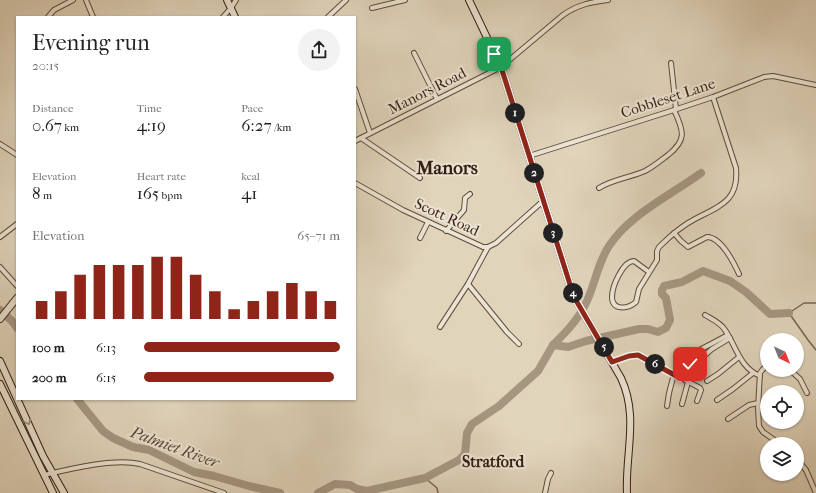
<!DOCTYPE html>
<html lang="en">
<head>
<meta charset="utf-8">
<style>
  :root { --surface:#fff; --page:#f2f2f2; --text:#202124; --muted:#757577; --accent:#8f2418 }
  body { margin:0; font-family:"IM FELL French Canon",serif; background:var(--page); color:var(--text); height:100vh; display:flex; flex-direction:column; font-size:15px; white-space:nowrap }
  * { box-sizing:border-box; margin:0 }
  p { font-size:13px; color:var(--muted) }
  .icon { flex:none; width:22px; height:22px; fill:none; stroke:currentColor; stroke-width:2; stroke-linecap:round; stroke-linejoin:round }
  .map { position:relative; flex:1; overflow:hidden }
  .details { position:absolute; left:16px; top:16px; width:340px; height:384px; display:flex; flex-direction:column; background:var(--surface); border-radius:0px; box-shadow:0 1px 3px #0004 }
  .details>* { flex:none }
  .needle { width:26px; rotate:137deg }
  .tools { position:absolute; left:760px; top:333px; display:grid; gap:8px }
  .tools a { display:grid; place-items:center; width:44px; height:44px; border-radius:50%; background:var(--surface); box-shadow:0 1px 3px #0004; font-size:20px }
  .pin { position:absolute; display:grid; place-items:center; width:34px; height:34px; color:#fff; margin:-17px; border-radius:8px; box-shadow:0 2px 6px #0006 }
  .km { position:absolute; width:20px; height:20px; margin:-10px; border-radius:50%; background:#222; color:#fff; font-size:11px; line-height:20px; text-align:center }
  .round { display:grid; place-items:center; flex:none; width:42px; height:42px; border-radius:21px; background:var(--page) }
  .overview { display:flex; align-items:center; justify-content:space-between; height:68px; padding:0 16px }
  h1 { font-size:22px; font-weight:600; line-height:30px }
  .metrics { display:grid; grid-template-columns:repeat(3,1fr); gap:6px; height:68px; padding:4px 16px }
  .metrics div { display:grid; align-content:center }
  .metrics b { font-size:17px; font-weight:600 }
  .metrics small { font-size:11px; font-weight:400 }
  .metrics p { font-size:11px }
  .chart { height:112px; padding:8px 16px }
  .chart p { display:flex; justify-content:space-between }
  .chart svg { width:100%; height:72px; margin-top:4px; stroke:var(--accent); stroke-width:6 }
  ul { padding:0 16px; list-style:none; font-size:13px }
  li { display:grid; grid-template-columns:64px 48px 1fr; align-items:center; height:30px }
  li i { height:10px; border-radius:5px; background:var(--accent) }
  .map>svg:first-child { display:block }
</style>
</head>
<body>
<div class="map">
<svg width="816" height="493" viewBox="0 0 816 493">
  <rect width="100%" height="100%" fill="#e0d4bb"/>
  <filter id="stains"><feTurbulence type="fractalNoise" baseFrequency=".005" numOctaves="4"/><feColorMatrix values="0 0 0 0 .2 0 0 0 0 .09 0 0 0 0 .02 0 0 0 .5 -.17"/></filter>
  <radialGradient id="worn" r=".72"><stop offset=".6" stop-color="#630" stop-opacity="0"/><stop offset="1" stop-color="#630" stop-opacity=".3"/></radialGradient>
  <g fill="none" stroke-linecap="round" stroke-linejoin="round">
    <g stroke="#776653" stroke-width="1.5">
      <path d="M816 303H804L789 313 808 340 816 350"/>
      <path d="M425 478 437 488 438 493"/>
    </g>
    <g stroke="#a59681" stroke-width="8">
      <path d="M0 310 12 321 17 328"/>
      <path d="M553 345C565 333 577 321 585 305 595 286 597 264 609 246 629 215 671 195 701 173"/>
      <path d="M77 399 103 431 113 438 133 447 149 450 194 472 214 476 249 486 280 493"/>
      <path d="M318 493 335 484 350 485 357 489 367 491 425 478 459 460 465 454 467 433 472 424 499 406 538 371 553 345 568 347 586 341 639 329H648L658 332 666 328 670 320 666 298 662 294V290L664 286 682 282 703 271 730 281 746 292 770 314 789 313"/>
    </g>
    <defs>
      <g id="street">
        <path d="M86 0 93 17"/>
        <path d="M372 8 405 0"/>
        <path d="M48 17 54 10 73 0"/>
        <path d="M223 17 231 8 236 0"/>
        <path d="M328 17 346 0"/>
        <path d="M414 53 437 99"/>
        <path d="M671 63 676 109"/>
        <path d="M355 89 370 133"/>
        <path d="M361 138 420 178"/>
        <path d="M355 141 501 67 563 15C577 5 591 2 608 0"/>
        <path d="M0 144 17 155"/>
        <path d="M529 156 674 110 713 97 764 77 773 76 816 85"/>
        <path d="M355 183 403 210 483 247H488L496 243 543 201"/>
        <path d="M599 188C613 179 629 178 645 171 653 167 660 161 668 155 687 140 684 131 674 110"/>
        <path d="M446 231 464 210 465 198 470 194"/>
        <path d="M674 233 681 241 688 247 707 237C721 237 734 263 739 274"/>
        <path d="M0 237 17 224"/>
        <path d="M420 238 428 222"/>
        <path d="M0 267 17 286"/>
        <path d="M649 272 634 261C623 261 612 286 612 297 612 311 628 309 636 302L639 289 657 260V251L659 247C670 236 681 226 695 219 720 206 739 201 736 168L713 97"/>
        <path d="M468 284 507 332 519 344"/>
        <path d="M705 315C712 319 721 323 725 330 736 346 740 368 760 376"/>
        <path d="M440 327 468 284 488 247"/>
        <path d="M692 354 728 335"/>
        <path d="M612 362 634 355 644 358 700 388 701 390 697 401"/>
        <path d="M696 363 712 349 730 338"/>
        <path d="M767 366 763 369 760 373 758 408 759 426 763 432 780 444"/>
        <path d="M790 370 800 379 807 393"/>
        <path d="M680 378 690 364"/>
        <path d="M707 381 718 374 739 357"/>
        <path d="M717 400 733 389 753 373"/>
        <path d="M682 404 688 382"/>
        <path d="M667 406 669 393 674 374"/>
        <path d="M728 419 749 405 758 403"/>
        <path d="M797 459 806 470 816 493"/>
        <path d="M44 475C70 469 114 458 140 464L224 493"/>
        <path d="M545 493 548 479 551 473"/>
      </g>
      <g id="secondary">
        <path d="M227 0 235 17"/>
        <path d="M469 0 501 67 574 297 621 378C639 416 625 454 627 493"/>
        <path d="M0 319 17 298"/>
        <path d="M0 361 43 456 64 493"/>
        <path d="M0 384 53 493"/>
      </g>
    </defs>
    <use href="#street" stroke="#5e4c3a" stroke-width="6"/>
    <use href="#secondary" stroke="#331e0f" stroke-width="8"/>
    <use href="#street" stroke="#ebe3d3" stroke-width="4"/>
    <use href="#secondary" stroke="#ebe3d3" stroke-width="6"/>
  </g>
  <defs><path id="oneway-chevron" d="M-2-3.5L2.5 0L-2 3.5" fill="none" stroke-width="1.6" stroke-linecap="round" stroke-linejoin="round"/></defs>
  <use stroke="#988a7b" href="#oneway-chevron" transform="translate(28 422) rotate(65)"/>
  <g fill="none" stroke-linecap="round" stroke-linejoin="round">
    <defs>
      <path id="route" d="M494 54 501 67 574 297 612 362 629 356 638 355 680 378 690 364"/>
    </defs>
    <use href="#route" stroke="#fff" stroke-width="8"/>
    <use href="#route" stroke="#8f2418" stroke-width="5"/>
  </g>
  <g text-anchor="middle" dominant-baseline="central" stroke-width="4" stroke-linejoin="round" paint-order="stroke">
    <g font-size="15" fill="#331e0f" stroke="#ebe3d3">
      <text transform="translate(427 91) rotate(-27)">Manors Road</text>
      <text transform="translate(668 98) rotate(-18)">Cobbleset Lane</text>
      <text transform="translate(447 217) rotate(25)">Scott Road</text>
    </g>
    <g font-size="16" font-style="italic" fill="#5b4837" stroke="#ebe3d3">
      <text transform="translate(175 447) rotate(20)">Palmiet River</text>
    </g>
    <g font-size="16" font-weight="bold" fill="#331e0f" stroke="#ebe3d3">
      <text x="493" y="461">Stratford</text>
    </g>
    <g font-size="19" font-weight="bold" fill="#331e0f" stroke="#ebe3d3">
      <text x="447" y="168">Manors</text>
    </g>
  </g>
  <rect width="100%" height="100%" filter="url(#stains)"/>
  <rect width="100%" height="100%" fill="url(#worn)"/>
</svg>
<div class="tools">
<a><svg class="needle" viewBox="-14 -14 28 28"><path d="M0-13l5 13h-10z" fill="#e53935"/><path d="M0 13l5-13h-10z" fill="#757577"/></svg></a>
<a><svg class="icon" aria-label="locate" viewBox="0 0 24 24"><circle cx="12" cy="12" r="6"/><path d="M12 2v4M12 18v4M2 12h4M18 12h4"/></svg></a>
<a><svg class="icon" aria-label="layers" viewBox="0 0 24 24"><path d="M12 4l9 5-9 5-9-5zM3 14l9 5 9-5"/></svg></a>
</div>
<div class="pin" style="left:494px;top:54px;background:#1e9e55"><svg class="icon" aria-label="arrive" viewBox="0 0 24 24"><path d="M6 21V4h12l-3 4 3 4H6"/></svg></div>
<div class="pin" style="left:690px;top:364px;background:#d93025"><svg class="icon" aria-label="check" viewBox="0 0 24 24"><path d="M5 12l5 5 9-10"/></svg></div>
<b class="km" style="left:515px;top:113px">1</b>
<b class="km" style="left:534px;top:173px">2</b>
<b class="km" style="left:553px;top:233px">3</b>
<b class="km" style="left:573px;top:293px">4</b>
<b class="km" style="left:604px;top:347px">5</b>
<b class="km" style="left:655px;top:364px">6</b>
<section class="details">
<div class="overview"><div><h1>Evening run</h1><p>20:15</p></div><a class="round"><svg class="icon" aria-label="share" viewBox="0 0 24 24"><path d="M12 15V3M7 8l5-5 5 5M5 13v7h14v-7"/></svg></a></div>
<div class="metrics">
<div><p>Distance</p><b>0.67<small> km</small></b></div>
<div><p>Time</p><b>4:19</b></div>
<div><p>Pace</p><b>6:27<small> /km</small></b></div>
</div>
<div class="metrics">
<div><p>Elevation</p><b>8<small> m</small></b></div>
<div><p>Heart rate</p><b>165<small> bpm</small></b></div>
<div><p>kcal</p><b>41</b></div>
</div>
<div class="chart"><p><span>Elevation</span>65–71 m</p>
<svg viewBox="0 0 160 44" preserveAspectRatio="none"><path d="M5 44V33M15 44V27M25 44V17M35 44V11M45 44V11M55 44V11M65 44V6M75 44V6M85 44V17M95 44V27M105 44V38M115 44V33M125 44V27M135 44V22M145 44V27M155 44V33"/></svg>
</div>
<ul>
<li><b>100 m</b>6:13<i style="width:100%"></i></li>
<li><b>200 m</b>6:15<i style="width:97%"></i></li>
</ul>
</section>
</div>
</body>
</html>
